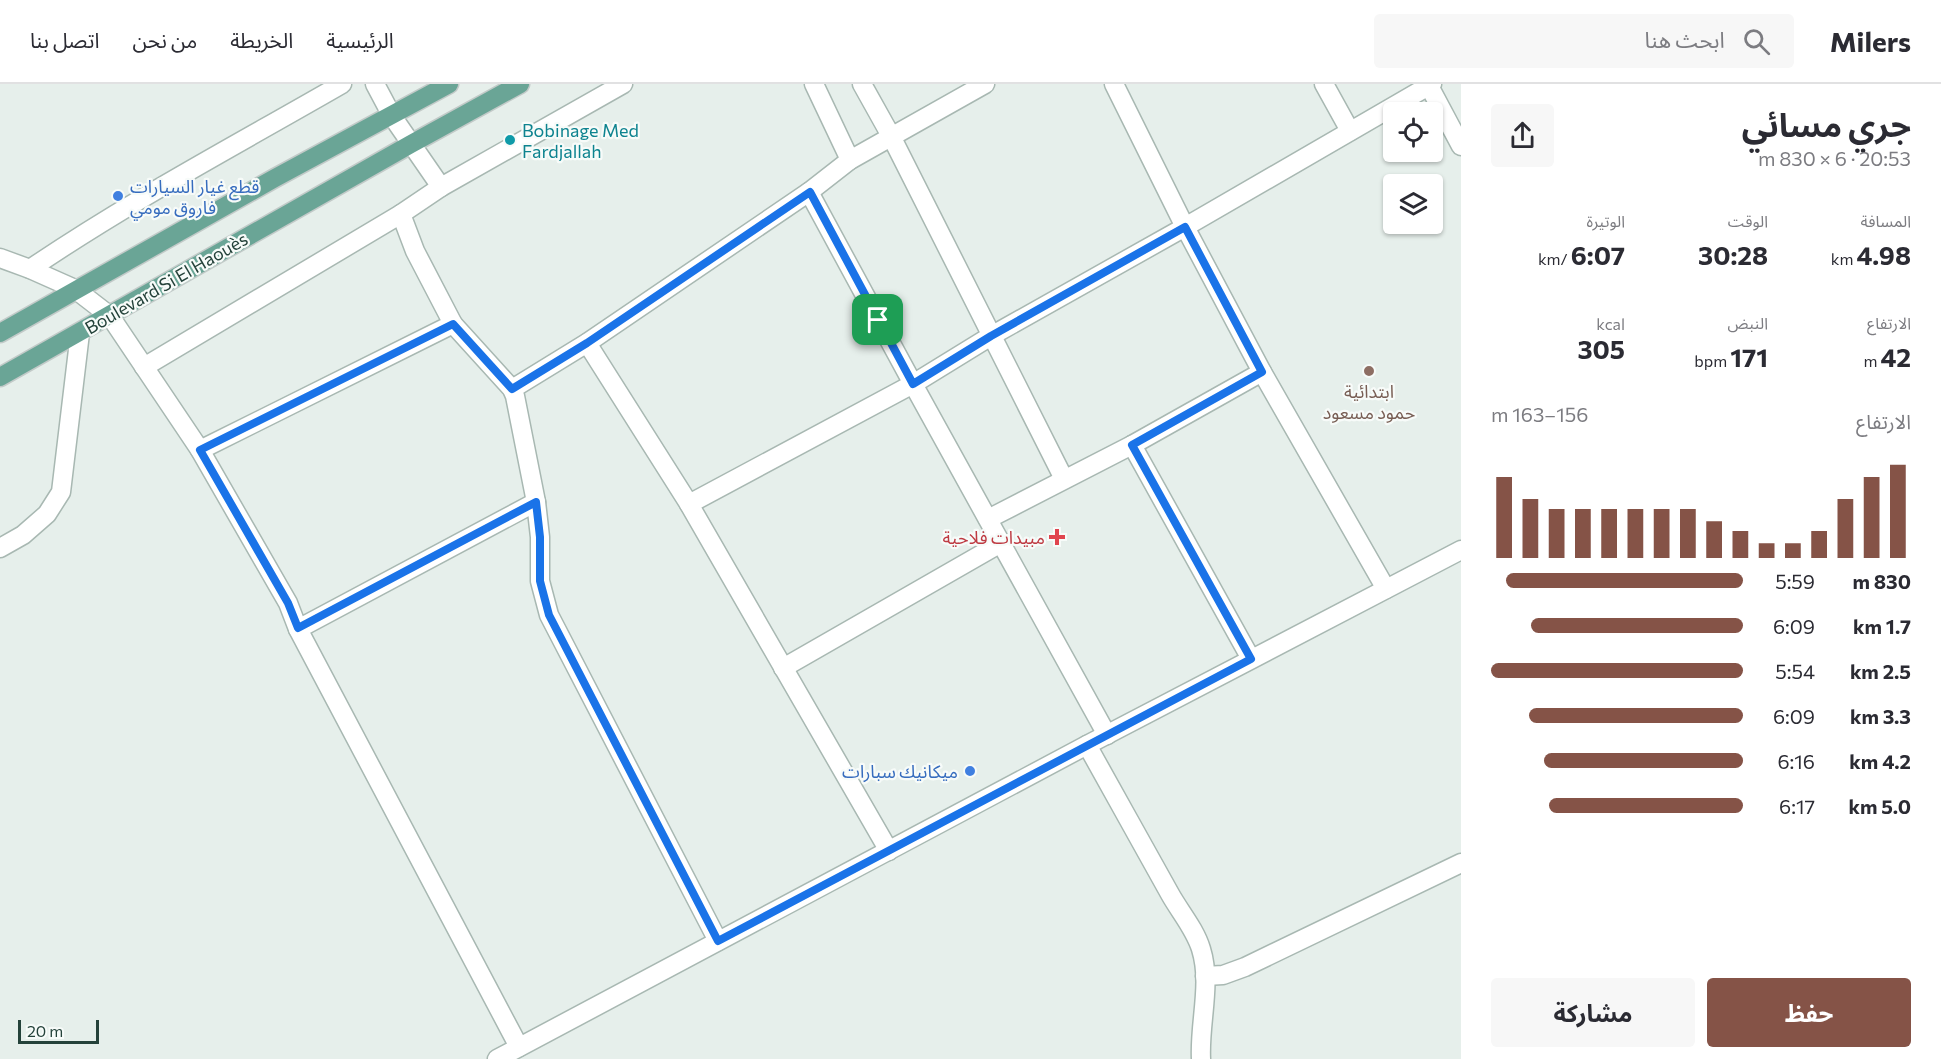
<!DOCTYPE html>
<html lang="ar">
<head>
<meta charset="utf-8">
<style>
  :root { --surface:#fff; --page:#f7f7f7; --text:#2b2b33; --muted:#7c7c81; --line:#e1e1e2; --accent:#855347 }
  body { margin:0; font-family:Commissioner,"Noto Sans Arabic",sans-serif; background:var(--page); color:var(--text); direction:rtl; height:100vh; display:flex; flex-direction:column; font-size:22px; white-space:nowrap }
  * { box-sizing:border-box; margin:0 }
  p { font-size:20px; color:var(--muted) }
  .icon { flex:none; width:33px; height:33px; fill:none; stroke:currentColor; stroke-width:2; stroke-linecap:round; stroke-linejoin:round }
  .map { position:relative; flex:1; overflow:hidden; direction:ltr }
  .panel { display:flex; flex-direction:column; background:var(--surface); width:480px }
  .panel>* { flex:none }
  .buttons { position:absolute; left:1383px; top:18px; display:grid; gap:12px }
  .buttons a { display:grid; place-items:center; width:60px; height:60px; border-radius:6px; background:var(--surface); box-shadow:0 2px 4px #0004; font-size:30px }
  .scale { position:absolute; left:18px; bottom:15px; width:81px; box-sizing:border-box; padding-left:6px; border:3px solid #24423a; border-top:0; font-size:16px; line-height:21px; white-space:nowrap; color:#24423a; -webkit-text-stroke:4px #f7fbf9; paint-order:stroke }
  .pin { position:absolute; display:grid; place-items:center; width:51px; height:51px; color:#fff; margin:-26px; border-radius:12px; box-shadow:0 3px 9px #0006 }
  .round { display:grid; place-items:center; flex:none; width:63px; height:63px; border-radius:6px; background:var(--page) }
  .head { display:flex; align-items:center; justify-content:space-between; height:102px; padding:0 30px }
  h1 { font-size:33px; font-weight:700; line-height:45px }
  .figures { display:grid; grid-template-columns:repeat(3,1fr); gap:9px; height:102px; padding:6px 30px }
  .figures div { display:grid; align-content:center }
  .figures b { font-size:26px; font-weight:700 }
  .figures small { font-size:16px; font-weight:400 }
  .figures p { font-size:16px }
  .chart { height:168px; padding:12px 30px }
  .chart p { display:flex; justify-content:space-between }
  .chart svg { width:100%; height:108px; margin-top:6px; stroke:var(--accent); stroke-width:6 }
  .action { display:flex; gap:12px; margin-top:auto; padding:12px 30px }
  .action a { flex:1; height:69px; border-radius:6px; background:var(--accent); color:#fff; font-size:24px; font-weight:700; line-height:69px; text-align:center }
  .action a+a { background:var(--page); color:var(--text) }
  ul { padding:0 30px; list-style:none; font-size:20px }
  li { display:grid; grid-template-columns:96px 72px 1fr; align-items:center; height:45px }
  li i { height:15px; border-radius:8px; background:var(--accent) }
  header { display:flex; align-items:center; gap:36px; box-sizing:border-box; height:84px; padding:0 30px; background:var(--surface); border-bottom:2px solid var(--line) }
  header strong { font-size:28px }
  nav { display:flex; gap:33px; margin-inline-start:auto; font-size:21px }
  .search { width:420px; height:54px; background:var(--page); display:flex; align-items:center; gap:15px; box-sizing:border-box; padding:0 21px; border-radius:6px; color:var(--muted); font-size:22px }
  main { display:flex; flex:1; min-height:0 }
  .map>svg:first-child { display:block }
</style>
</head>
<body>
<header>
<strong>Milers</strong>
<div class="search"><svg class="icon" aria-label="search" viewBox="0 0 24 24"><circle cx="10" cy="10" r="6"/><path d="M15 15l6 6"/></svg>ابحث هنا</div>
<nav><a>الرئيسية</a><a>الخريطة</a><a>من نحن</a><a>اتصل بنا</a></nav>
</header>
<main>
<section class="panel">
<div class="head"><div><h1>جري مسائي</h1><p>20:53 · 6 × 830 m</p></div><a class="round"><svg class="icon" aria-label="share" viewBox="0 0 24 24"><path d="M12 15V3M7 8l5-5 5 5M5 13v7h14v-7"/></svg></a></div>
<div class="figures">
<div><p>المسافة</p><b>4.98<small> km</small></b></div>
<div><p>الوقت</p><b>30:28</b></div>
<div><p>الوتيرة</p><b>6:07<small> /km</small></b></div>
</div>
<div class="figures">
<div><p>الارتفاع</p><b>42<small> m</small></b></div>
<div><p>النبض</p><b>171<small> bpm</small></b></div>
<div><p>kcal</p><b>305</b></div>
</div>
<div class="chart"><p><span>الارتفاع</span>156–163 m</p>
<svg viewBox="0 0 160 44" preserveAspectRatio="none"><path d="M5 44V11M15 44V20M25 44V24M35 44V24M45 44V24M55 44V24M65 44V24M75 44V24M85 44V29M95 44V33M105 44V38M115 44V38M125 44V33M135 44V20M145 44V11M155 44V6"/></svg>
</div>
<ul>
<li><b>830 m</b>5:59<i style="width:94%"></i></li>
<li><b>1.7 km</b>6:09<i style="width:84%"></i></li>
<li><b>2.5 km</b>5:54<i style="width:100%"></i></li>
<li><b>3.3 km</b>6:09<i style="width:85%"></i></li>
<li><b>4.2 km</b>6:16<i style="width:79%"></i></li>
<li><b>5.0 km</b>6:17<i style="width:77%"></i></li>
</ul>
<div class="action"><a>حفظ</a><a>مشاركة</a></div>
</section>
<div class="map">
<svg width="1461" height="975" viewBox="0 0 1461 975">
  <rect width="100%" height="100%" fill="#e6efeb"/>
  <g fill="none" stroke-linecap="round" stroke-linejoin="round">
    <defs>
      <g id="minor">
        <path d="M375 0 392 32 441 103"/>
        <path d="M814 0 850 76"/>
        <path d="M862 0 891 52 1064 395"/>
        <path d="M1114 0 1185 143 1432 0"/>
        <path d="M1324 0 1350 47"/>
        <path d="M1428 0 1461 62"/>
        <path d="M809 108 913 300 1107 651"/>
        <path d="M0 174 30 185 75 205 110 232 200 366 288 519 298 545 519 963"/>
        <path d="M30 185C130 117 238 60 342 0"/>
        <path d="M453 240 512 305 515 312 536 418 540 453V497L549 531 718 857"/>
        <path d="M587 259 689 420 889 767"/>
        <path d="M144 283 401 130"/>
        <path d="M512 305 587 259 809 108 850 76 985 0"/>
        <path d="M1132 361 1251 575"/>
        <path d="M200 366 453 240 415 167 401 130 441 103 623 0"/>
        <path d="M689 420 913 300 991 252 1185 143 1262 288 1386 505"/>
        <path d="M988 435 1132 361 1262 288"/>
        <path d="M0 464 23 451 47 430 61 408 80 249"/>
        <path d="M298 545 536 418"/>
        <path d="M783 584 1001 459"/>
        <path d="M1087 661C1115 711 1142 760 1170 810 1180 828 1195 845 1201 865 1212 900 1199 939 1201 975"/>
        <path d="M1205 892 1223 891 1245 883 1461 779"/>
        <path d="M497 975 1087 661 1461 466"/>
      </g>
      <g id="major">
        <path d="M0 249 275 94 449 0"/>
        <path d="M0 293 411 60 520 0"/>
      </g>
    </defs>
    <use href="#minor" stroke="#a8b8b2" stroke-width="21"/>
    <use href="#major" stroke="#c2cac8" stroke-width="21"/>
    <use href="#minor" stroke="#fff" stroke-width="18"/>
    <use href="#major" stroke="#6aa596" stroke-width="18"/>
  </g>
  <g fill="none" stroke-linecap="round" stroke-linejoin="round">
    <defs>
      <path id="route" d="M810 108 913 300 991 252 1185 143 1262 288 1132 361 1251 575 718 857 549 531 540 497V453L536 418 298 544 288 519 200 366 453 240 512 305 587 259Z"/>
    </defs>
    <use href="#route" stroke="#fff" stroke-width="12"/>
    <use href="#route" stroke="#1a73e8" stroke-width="8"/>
  </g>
  <circle fill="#0f9aa8" stroke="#f7fbf9" stroke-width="2" cx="510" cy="56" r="6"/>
  <g fill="#3f7fe0" stroke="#f7fbf9" stroke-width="2">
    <circle cx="118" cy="112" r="6"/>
    <circle cx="970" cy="687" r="6"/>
  </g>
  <circle fill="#8d6e63" stroke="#f7fbf9" stroke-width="2" cx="1369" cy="287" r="6"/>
  <path fill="#e0444e" stroke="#f7fbf9" stroke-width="2" d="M1054 444h6v6h6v6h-6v6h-6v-6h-6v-6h6z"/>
  <g text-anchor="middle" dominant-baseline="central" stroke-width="4.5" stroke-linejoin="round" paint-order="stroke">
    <g font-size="18" fill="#0d838f" stroke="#f7fbf9" text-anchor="start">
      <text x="522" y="46">Bobinage Med<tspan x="522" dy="21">Fardjallah</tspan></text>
    </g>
    <g font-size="18" fill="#366cbe" stroke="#f7fbf9" text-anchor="start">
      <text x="130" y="102">قطع غيار السيارات<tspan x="130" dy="21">فاروق مومي</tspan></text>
      <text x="958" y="687" text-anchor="end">ميكانيك سبارات</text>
    </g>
    <g font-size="18" fill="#24423a" stroke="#f7fbf9">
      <text transform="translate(166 199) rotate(-30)">Boulevard Si El Haouès</text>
    </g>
    <g font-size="18" fill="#785e54" stroke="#f7fbf9">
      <text x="1369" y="307">ابتدائية<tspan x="1369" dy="21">حمود مسعود</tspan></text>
    </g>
    <g font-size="18" fill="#be3a42" stroke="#f7fbf9" text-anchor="end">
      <text x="1045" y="453">مبيدات فلاحية</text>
    </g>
  </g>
</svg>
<div class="buttons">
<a><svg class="icon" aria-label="locate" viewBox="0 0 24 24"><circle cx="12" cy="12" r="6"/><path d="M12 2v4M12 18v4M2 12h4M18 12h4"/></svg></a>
<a><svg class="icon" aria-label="layers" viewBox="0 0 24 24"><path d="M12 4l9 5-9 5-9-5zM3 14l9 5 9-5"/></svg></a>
</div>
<div class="scale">20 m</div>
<div class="pin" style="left:878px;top:236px;background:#1e9e55"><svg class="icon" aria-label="arrive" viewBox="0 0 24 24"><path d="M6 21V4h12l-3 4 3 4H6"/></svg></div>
</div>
</main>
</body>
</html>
